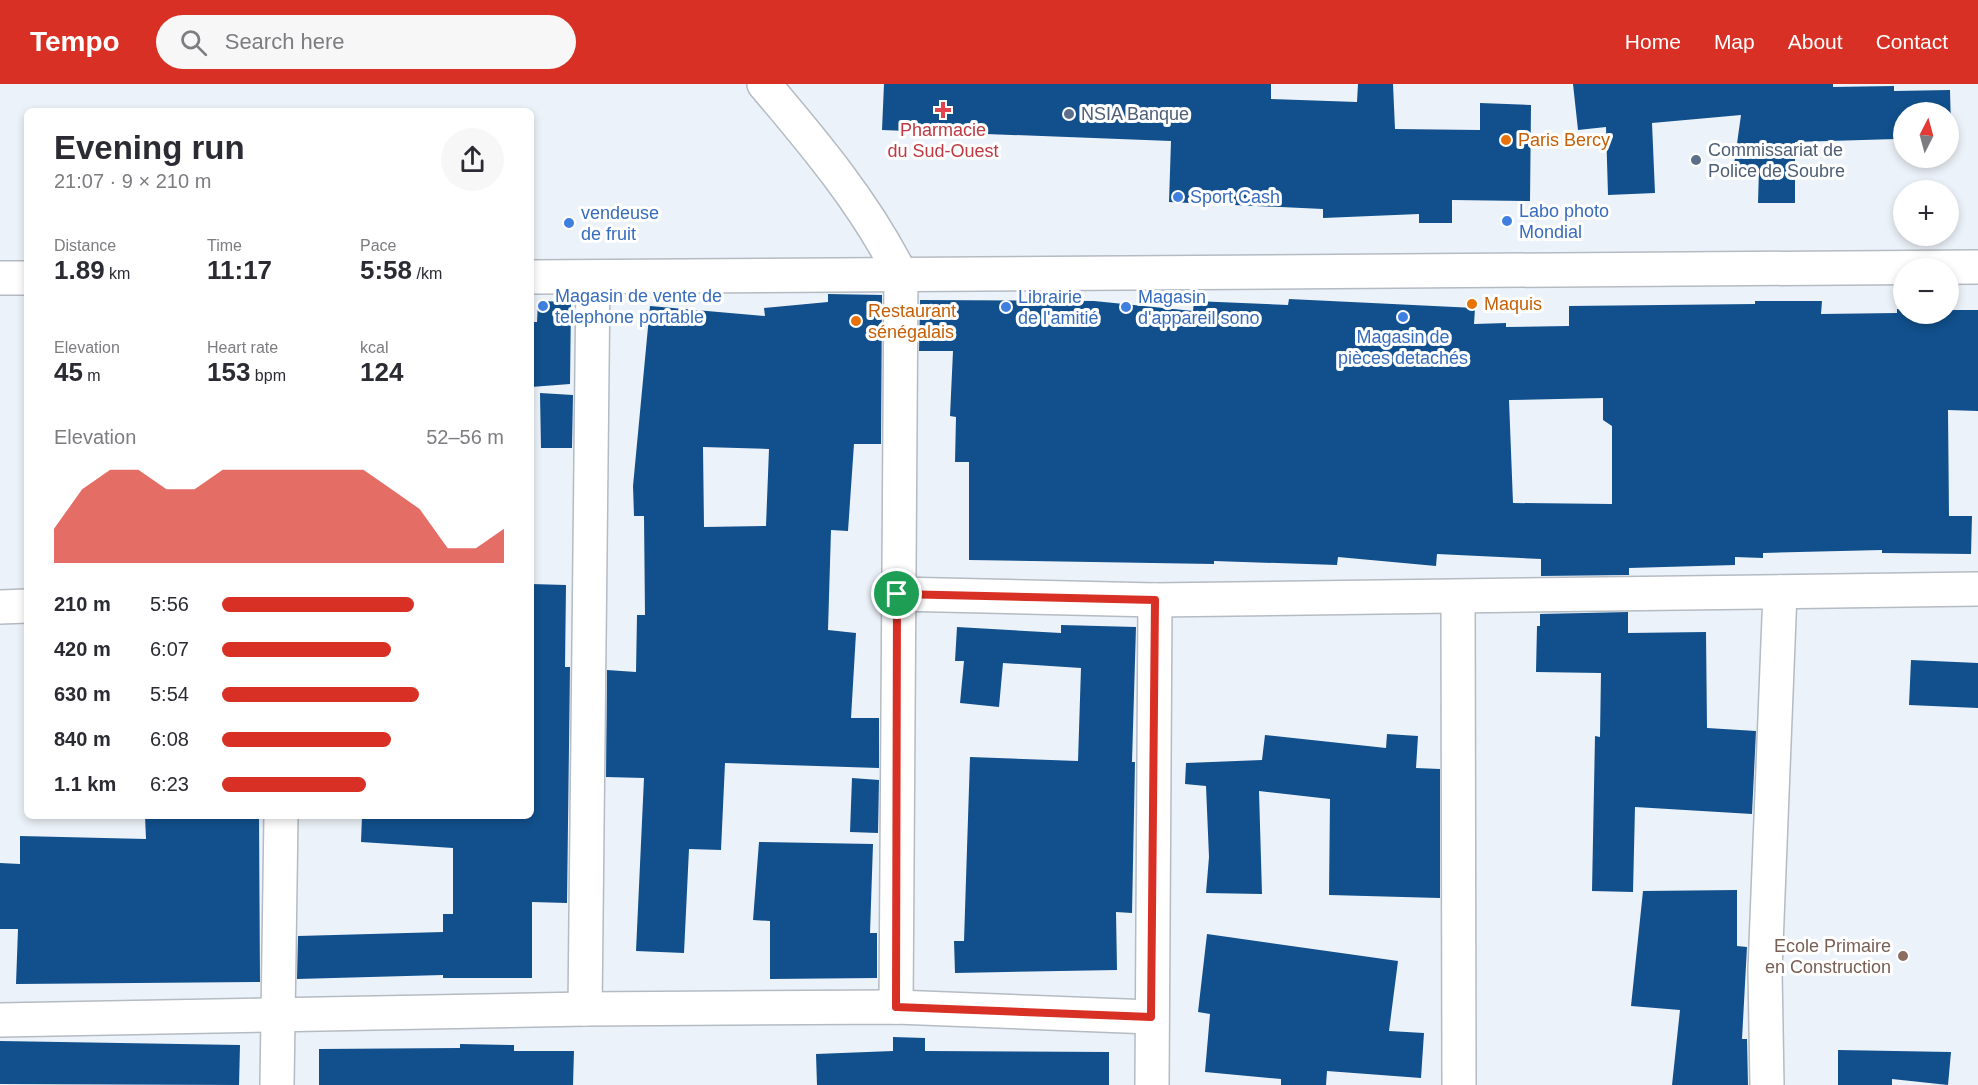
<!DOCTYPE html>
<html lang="en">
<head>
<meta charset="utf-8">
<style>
  :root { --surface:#fff; --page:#f7f7f7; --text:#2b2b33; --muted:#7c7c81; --accent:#d93025 }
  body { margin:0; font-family:Helvetica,sans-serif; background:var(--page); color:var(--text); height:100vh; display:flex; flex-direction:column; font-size:22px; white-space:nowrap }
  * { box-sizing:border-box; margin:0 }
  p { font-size:20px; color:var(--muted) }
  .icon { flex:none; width:33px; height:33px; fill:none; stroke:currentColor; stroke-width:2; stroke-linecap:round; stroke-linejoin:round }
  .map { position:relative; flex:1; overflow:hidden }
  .sheet { position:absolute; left:24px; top:24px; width:510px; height:711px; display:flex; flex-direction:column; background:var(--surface); border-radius:9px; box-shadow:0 3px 9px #0003 }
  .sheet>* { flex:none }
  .needle { width:39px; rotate:6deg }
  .tools { position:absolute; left:1893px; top:18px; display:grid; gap:12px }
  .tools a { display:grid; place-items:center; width:66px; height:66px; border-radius:50%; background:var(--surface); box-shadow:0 3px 9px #0003; font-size:30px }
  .pin { position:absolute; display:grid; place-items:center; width:51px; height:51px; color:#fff; margin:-26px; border:3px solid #fff; border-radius:50%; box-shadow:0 2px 6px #0007 }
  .round { display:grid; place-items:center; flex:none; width:63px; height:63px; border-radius:32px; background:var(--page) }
  .overview { display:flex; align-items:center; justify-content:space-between; height:102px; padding:0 30px }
  h1 { font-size:33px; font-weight:600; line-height:45px }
  .figures { display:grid; grid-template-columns:repeat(3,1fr); gap:9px; height:102px; padding:6px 30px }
  .figures div { display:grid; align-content:center }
  .figures b { font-size:26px; font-weight:600 }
  .figures small { font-size:16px; font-weight:400 }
  .figures p { font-size:16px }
  .chart { height:168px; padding:12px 30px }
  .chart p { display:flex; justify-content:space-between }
  .chart svg { width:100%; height:108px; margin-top:6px; fill:var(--accent); opacity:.7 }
  ul { padding:0 30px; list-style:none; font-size:20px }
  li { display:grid; grid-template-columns:96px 72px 1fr; align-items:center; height:45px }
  li i { height:15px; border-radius:8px; background:var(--accent) }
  header { display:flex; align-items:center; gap:36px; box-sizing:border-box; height:84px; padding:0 30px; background:var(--accent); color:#fff }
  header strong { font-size:28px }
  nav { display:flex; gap:33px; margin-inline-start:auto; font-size:21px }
  .search { width:420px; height:54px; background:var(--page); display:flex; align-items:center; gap:15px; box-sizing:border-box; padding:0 21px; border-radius:33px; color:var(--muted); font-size:22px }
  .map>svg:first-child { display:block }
</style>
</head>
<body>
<header>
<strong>Tempo</strong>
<div class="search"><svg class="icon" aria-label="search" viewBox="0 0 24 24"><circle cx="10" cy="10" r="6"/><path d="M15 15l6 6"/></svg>Search here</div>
<nav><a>Home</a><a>Map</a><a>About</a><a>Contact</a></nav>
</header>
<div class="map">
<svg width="1978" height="1001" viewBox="0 0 1978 1001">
  <rect width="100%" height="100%" fill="#ecf2f9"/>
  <g fill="#11508c" fill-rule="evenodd">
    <path d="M884 0H1271V15L1357 18 1358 0H1393L1395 45 1480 46V19L1531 21 1530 117 1452 116V139H1419V130L1323 134V125L1169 118 1171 57 882 46Z"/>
    <path d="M1573 0H1833V3L1894 2V7L1950 6 1951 45H1948V28H1904V46L1895 47 1896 55 1795 58V119H1758L1759 85 1734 81 1741 31 1652 39 1655 109 1608 111 1606 43 1578 46Z"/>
    <path d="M828 210 882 211 881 360H854L848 447 831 446 828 546 856 549 851 634H879V684L725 679 721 766 689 765 684 869 636 867 644 694 606 693 607 586 636 588 637 531H645L644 432H634L633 402 650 222 765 232 764 224 828 218ZM703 363 769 365 766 442 704 443Z"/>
    <path d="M1289 215 1475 224 1474 240 1506 239V243L1569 242V222L1755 220V217H1822L1821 230 1897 229V225H1904V230H1948V226H1978V327L1948 326 1949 432H1972L1971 470 1882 469V466L1763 469V474L1735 473V481L1629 484V491L1541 492V475L1437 470 1436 482 1338 473 1337 481 1214 477V480L969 476V378H955L956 333 950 332 953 267H919L920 216 1094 217 1193 227 1194 217 1288 221ZM1603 314V336L1612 342V420L1513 419 1509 316Z"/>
    <path d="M538 217 571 218 570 300 531 303V238H537Z"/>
    <path d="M540 309 573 311 572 364H541Z"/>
    <path d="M531 500 566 501 565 583H570L567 819 532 818V894H443V891L297 895 298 852 443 848V830H453V764L361 758 362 732H531Z"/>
    <path d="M1628 528V549L1706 548 1707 644 1756 647 1752 730 1635 723 1633 808 1592 807 1595 652 1600 653 1601 589 1536 588 1537 542H1540V530Z"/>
    <path d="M1061 541 1136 543 1132 678H1135L1132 829 1116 828 1117 886 955 889 954 857H964L970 673 1078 677 1081 584 1003 579 999 623 960 619 964 577H955L957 543 1061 549Z"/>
    <path d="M1911 576 1978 579V624L1909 621Z"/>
    <path d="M1387 650 1418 652 1416 684 1440 685V814L1329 811 1330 715 1259 707 1262 810 1206 809 1209 773 1206 702 1185 700 1186 679 1262 676 1265 651 1386 664Z"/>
    <path d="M852 694 879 696 878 749 850 748Z"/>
    <path d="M145 732H259L260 898 16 900 18 845H0V779L20 780V752L146 755Z"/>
    <path d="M759 758 873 760 870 849H877V894L770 895V837L753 836Z"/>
    <path d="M1737 806V862L1747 863 1742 955H1747L1748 1001H1672L1680 926 1631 922 1643 807Z"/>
    <path d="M1207 850 1398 877 1389 947 1424 949 1421 994 1327 987 1326 1001H1281V995L1205 988 1210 930 1198 928Z"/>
    <path d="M893 953 925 954V967L1109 968V1001H817L816 970 893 967Z"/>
    <path d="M0 957 240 961 239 1001 0 1000Z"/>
    <path d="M460 960 514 961V967H574L573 1001H319V965L460 964Z"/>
    <path d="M1838 966 1951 968 1948 1001 1892 995V1001H1838Z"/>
  </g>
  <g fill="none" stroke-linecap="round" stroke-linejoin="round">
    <defs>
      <g id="minor">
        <path d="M764 0C815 60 866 121 901 191L896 923"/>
        <path d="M897 510 1155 516 1978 505"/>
        <path d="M1458 513 1459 1001"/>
        <path d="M0 523 27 522"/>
        <path d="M585 925 593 193"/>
        <path d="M0 936 585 925 896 923 1151 933"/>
        <path d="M277 1001 281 732"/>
        <path d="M1152 1001 1155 516"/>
        <path d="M1767 1001 1765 886 1780 508"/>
      </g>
      <g id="tertiary">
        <path d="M531 193 1978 183"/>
        <path d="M0 194H27"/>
      </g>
    </defs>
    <use href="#minor" stroke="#b5bbc2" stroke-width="36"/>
    <use href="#tertiary" stroke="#b5bbc2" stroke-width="36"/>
    <use href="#minor" stroke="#fff" stroke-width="33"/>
    <use href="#tertiary" stroke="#fff" stroke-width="33"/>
  </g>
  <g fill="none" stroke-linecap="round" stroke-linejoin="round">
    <defs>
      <path id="route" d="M897 510 1155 516 1151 933 896 923Z"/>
    </defs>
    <use href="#route" stroke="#fff" stroke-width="12"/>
    <use href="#route" stroke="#d93025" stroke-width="8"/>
  </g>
  <path fill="#e0444e" stroke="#fff" stroke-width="2" d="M940 17h6v6h6v6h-6v6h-6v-6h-6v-6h6z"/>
  <g fill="#5c6f8a" stroke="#fff" stroke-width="2">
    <circle cx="1069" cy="30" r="6"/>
    <circle cx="1696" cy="76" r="6"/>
  </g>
  <g fill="#e8710a" stroke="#fff" stroke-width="2">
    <circle cx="1506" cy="56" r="6"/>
    <circle cx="1472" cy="220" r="6"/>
    <circle cx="856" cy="237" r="6"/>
  </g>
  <g fill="#3f7fe0" stroke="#fff" stroke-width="2">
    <circle cx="1178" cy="113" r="6"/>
    <circle cx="1507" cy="137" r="6"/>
    <circle cx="569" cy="139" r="6"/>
    <circle cx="543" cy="222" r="6"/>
    <circle cx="1006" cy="223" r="6"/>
    <circle cx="1126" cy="223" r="6"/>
    <circle cx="1403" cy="233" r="6"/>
  </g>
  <circle fill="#8d6e63" stroke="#fff" stroke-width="2" cx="1903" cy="872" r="6"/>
  <g text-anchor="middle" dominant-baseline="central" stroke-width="6" stroke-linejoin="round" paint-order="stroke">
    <g font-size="18" fill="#4e5e75" stroke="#fff" text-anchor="start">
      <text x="1081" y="30">NSIA Banque</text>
      <text x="1708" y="66">Commissariat de<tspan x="1708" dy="21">Police de Soubre</tspan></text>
    </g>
    <g font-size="18" fill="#be3a42" stroke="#fff">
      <text x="943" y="46">Pharmacie<tspan x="943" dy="21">du Sud-Ouest</tspan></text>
    </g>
    <g font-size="18" fill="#c56008" stroke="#fff" text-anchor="start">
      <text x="1518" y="56">Paris Bercy</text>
      <text x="1484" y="220">Maquis</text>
      <text x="868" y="227">Restaurant<tspan x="868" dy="21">sénégalais</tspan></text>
    </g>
    <g font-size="18" fill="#366cbe" stroke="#fff" text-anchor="start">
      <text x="1190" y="113">Sport Cash</text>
      <text x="1519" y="127">Labo photo<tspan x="1519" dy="21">Mondial</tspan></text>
      <text x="581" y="129">vendeuse<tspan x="581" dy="21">de fruit</tspan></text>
      <text x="555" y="212">Magasin de vente de<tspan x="555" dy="21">telephone portable</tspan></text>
      <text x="1018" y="213">Librairie<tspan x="1018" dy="21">de l'amitié</tspan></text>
      <text x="1138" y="213">Magasin<tspan x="1138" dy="21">d'appareil sono</tspan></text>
      <text x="1403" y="253" text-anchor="middle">Magasin de<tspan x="1403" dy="21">pièces detachés</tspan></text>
    </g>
    <g font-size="18" fill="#785e54" stroke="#fff" text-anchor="end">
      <text x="1891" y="862">Ecole Primaire<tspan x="1891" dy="21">en Construction</tspan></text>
    </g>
  </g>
</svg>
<div class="tools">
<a><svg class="needle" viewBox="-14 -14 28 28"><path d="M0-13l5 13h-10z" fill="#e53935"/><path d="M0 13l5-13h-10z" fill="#7c7c81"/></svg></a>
<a>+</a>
<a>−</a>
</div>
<div class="pin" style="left:897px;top:510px;background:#1e9e55"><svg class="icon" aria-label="arrive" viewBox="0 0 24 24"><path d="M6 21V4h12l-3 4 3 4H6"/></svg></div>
<section class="sheet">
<div class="overview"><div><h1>Evening run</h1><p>21:07 · 9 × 210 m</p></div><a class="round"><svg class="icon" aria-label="share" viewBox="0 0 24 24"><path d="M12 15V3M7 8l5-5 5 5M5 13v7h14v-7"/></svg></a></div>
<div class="figures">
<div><p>Distance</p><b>1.89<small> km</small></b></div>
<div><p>Time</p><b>11:17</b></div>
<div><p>Pace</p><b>5:58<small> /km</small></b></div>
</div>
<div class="figures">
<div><p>Elevation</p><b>45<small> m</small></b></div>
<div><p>Heart rate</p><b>153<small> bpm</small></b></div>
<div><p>kcal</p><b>124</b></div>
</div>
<div class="chart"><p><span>Elevation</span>52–56 m</p>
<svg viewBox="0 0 160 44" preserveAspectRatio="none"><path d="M0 44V30L10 14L20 6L30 6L40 14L50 14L60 6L70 6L80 6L90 6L100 6L110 6L120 14L130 22L140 38L150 38L160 30V44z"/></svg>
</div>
<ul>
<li><b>210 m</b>5:56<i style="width:68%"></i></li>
<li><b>420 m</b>6:07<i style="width:60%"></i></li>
<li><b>630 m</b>5:54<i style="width:70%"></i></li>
<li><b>840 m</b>6:08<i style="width:60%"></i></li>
<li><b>1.1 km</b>6:23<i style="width:51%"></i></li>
</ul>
</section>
</div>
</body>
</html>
